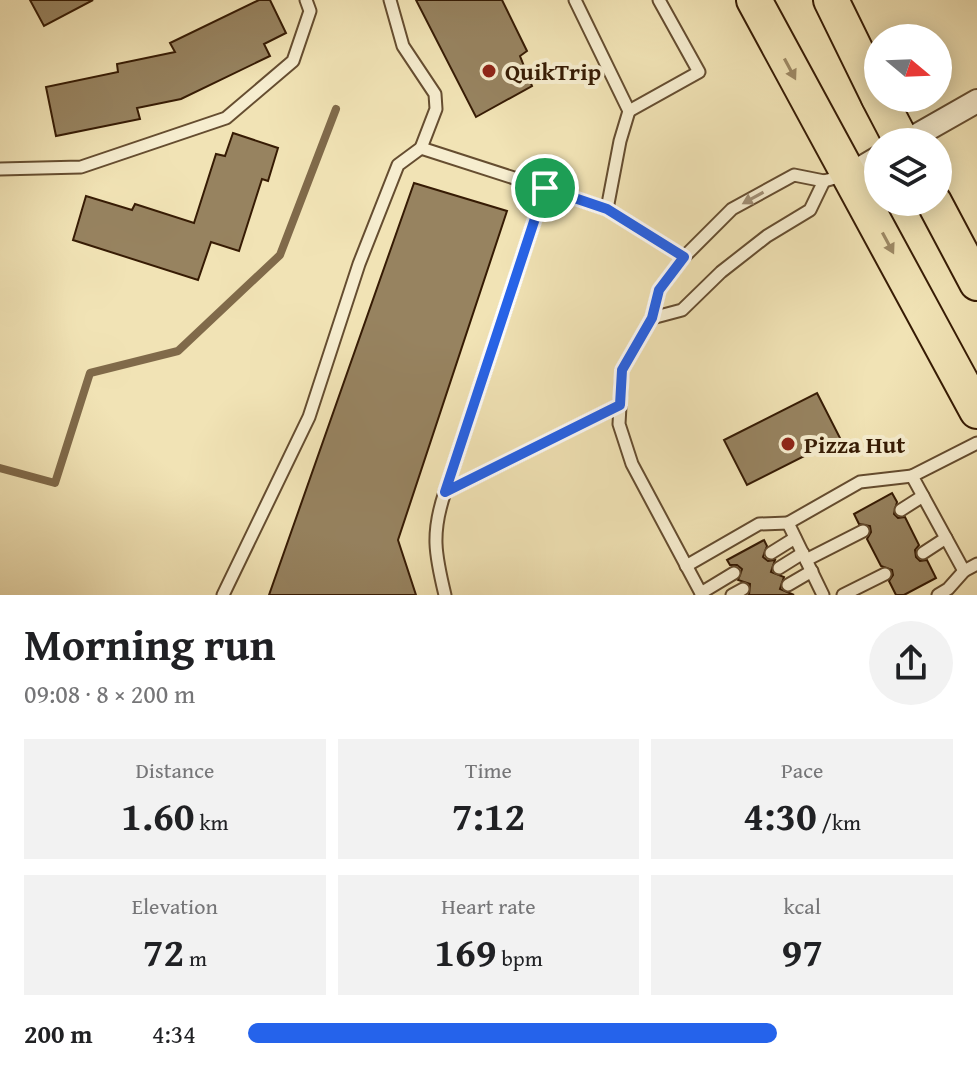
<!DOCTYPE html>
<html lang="en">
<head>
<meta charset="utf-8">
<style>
  :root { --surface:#fff; --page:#f2f2f2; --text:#202124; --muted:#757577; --accent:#2563eb }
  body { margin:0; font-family:"Gentium Book Plus",serif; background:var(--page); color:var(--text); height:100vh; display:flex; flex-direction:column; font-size:30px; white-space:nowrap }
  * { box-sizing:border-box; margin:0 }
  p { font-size:26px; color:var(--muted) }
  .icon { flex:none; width:44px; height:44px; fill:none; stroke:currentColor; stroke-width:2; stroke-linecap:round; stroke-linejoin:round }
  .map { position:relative; height:595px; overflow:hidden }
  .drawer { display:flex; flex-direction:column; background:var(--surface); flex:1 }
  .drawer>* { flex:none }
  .needle { width:52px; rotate:109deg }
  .buttons { position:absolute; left:864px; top:24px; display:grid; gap:16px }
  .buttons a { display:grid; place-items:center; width:88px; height:88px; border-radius:50%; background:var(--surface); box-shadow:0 4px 20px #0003; font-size:40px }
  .pin { position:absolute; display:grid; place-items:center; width:68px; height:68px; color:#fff; margin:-34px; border:4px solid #fff; border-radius:50%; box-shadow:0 2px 8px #0007 }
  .round { display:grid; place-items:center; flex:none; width:84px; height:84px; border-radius:42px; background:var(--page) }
  .overview { display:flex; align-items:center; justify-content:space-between; height:136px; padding:0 24px }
  h1 { font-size:44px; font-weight:600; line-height:60px }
  .metrics { display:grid; grid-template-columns:repeat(3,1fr); gap:12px; height:136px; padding:8px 24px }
  .metrics div { display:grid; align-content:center; border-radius:0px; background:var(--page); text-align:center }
  .metrics b { font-size:40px; font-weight:600 }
  .metrics small { font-size:22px; font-weight:400 }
  .metrics p { font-size:22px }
  ul { padding:0 24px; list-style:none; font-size:26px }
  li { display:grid; grid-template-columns:128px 96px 1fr; align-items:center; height:60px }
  li i { height:20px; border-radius:10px; background:var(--accent) }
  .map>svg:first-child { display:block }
</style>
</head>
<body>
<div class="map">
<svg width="977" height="595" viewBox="0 0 977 595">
  <rect width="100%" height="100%" fill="#f1e3b5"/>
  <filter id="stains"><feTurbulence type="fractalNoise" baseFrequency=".0025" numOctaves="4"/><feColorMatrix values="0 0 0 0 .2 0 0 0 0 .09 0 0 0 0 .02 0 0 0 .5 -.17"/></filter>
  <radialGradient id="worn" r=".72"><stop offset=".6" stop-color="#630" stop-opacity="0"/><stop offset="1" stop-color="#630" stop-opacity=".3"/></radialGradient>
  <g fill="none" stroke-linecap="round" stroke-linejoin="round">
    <path stroke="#806a4a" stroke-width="8" d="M0 468 55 483 90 373 178 351 280 255 336 109"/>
  </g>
  <g fill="#978360" stroke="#361b04" stroke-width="2">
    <path d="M30 0H93L44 26Z"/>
    <path d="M259 0H270L286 33 264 44 270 56 181 99 137 108 140 119 56 136 46 87 118 72 117 64 175 52 170 43Z"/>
    <path d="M416 0H502L527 51 520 56 532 86 476 117Z"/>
    <path d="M233 133 278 148 268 181 262 179 239 251 211 242 198 280 73 240 86 196 132 210 135 204 194 223 216 154 225 156Z"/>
    <path d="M414 183 507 211 398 540 416 595H269Z"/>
    <path d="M817 393 840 438 747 485 724 440Z"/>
    <path d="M892 493 897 502 894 514 898 518 905 517 919 545 915 550 916 557 920 561 927 560 936 578 904 595H896L889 581 893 575 892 570 881 566 867 539 871 532 870 526 859 524 854 514Z"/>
    <path d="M764 540 767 546 763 557 768 561 775 560 771 572 784 577 780 589 794 595H749L750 584 738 580 742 569 737 565H730L727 560Z"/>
  </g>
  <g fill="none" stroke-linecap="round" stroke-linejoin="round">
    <defs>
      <g id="lane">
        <path d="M575 0 629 111 620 141 607 209"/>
        <path d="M629 111 699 72 659 0"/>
        <path d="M421 148 545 188 445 492"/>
        <path d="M0 169 81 167 226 118 293 61 310 11 306 0"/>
        <path d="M545 188 607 209 684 257"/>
        <path d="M652 318 682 310 721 272 767 236 810 210 824 181"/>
        <path d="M977 443 912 476 964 571 977 564"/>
        <path d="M901 510 923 496"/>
        <path d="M771 553 795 538"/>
        <path d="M923 553 946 538"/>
        <path d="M806 560 863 531"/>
        <path d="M686 566 759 524 788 523"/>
        <path d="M779 568 803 553"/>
        <path d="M788 585 812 571"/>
        <path d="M701 593 734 573"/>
        <path d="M223 595 309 417 359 264 398 165 421 148 436 109 435 94 403 46 390 0"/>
        <path d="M445 595C435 554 431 533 445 492L620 405"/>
        <path d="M702 595 632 464 619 424 622 370 652 318 659 290 684 257 732 209 794 175 824 181 846 175"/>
        <path d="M732 595 743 589"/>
        <path d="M823 595 788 523 860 482 912 476"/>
        <path d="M843 595 885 574"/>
        <path d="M938 595 948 589 964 571"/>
      </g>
      <g id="street">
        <path d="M905 142 977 101"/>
        <path d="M851 174 878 158"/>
      </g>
      <g id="primary">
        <path d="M754 0 977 411"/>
        <path d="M831 0 878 96"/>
        <path d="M879 98 902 142"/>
        <path d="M934 202 977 283"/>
      </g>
    </defs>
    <use href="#lane" stroke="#654d30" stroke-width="15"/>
    <use href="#street" stroke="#654d30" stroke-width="26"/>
    <use href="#primary" stroke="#361b04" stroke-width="38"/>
    <use href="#lane" stroke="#f6edcf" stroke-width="11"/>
    <use href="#street" stroke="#f6edcf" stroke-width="22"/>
    <use href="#primary" stroke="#f1e3b5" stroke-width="34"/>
  </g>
  <defs><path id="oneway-solid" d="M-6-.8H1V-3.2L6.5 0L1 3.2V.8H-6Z" transform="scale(2)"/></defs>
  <g fill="#9d8965">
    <use href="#oneway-solid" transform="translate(790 69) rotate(62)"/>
    <use href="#oneway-solid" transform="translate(888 243) rotate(62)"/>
  </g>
  <use fill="#a08e74" href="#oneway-solid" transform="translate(753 198) rotate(151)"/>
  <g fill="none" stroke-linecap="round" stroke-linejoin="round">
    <defs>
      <path id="route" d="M545 188 607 209 684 257 659 290 652 318 622 370 620 405 445 492Z"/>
    </defs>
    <use href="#route" stroke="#fff" stroke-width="16"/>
    <use href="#route" stroke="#2563eb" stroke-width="10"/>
  </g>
  <g fill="#8f2418" stroke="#f6edcf" stroke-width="3">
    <circle cx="489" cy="71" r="8"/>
    <circle cx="788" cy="444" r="8"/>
  </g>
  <g text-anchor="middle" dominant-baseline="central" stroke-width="8" stroke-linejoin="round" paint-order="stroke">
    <g font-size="24" font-weight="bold" fill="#361b04" stroke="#f6edcf" text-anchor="start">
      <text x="505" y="71">QuikTrip</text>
      <text x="804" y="444">Pizza Hut</text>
    </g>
  </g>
  <rect width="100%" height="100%" filter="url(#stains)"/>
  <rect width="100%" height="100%" fill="url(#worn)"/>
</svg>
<div class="buttons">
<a><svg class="needle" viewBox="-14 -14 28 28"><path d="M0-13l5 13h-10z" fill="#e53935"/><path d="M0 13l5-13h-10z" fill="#757577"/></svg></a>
<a><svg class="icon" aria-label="layers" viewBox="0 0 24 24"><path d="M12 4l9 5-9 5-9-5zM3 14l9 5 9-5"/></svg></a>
</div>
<div class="pin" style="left:545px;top:188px;background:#1e9e55"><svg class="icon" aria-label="arrive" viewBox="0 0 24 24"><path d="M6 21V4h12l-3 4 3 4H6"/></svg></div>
</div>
<section class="drawer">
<div class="overview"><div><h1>Morning run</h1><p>09:08 · 8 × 200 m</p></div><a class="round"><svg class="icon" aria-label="share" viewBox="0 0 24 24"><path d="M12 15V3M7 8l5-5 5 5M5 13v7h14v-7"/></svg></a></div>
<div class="metrics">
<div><p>Distance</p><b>1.60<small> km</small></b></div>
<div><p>Time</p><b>7:12</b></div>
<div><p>Pace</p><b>4:30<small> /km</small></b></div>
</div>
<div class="metrics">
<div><p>Elevation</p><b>72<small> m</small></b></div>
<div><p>Heart rate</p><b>169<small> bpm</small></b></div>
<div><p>kcal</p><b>97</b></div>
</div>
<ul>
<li><b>200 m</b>4:34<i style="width:75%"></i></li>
</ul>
</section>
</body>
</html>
